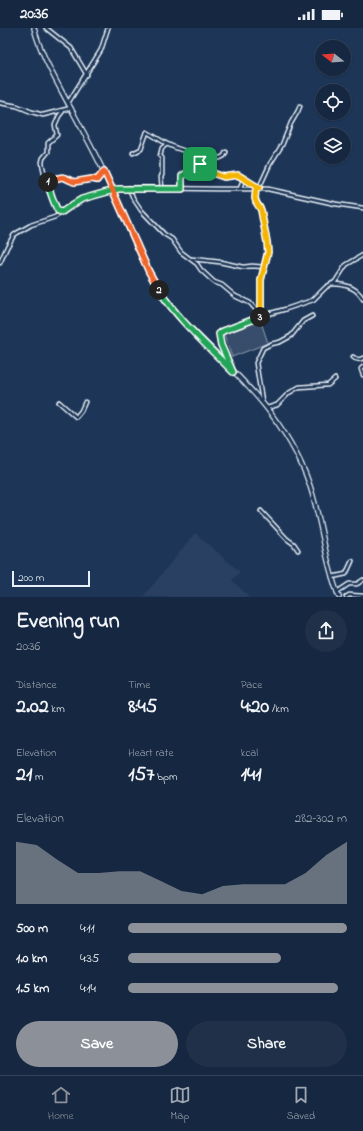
<!DOCTYPE html>
<html lang="en">
<head>
<meta charset="utf-8">
<style>
  :root { --surface:#162841; --page:#1f3048; --text:#f1f3f6; --muted:#9ea6b1; --line:#35445a; --accent:#8c9099 }
  body { margin:0; font-family:"Indie Flower",sans-serif; background:var(--page); color:var(--text); height:100vh; display:flex; flex-direction:column; font-size:15px; white-space:nowrap }
  * { box-sizing:border-box; margin:0 }
  p { font-size:13px; color:var(--muted) }
  .icon { flex:none; width:22px; height:22px; fill:none; stroke:currentColor; stroke-width:2; stroke-linecap:round; stroke-linejoin:round }
  .map { position:relative; height:569px; overflow:hidden }
  .details { display:flex; flex-direction:column; background:var(--surface); flex:1 }
  .details>* { flex:none }
  .needle { width:26px; rotate:287deg }
  .buttons { position:absolute; left:315px; top:12px; display:grid; gap:8px }
  .buttons a { display:grid; place-items:center; width:36px; height:36px; border-radius:50%; background:var(--surface); box-shadow:0 1px 3px #0004,0 0 0 1px var(--line); font-size:20px }
  .scale { position:absolute; left:12px; bottom:10px; width:78px; box-sizing:border-box; padding-left:4px; border:2px solid #e8f1f8; border-top:0; font-size:11px; line-height:14px; white-space:nowrap; color:#e8f1f8; -webkit-text-stroke:3px #1d3557; paint-order:stroke }
  .pin { position:absolute; display:grid; place-items:center; width:34px; height:34px; color:#fff; margin:-17px; border-radius:8px; box-shadow:0 2px 6px #0006 }
  .km { position:absolute; width:20px; height:20px; margin:-10px; border-radius:50%; background:#222; color:#fff; font-size:11px; line-height:20px; text-align:center }
  .round { display:grid; place-items:center; flex:none; width:42px; height:42px; border-radius:21px; background:var(--page) }
  .overview { display:flex; align-items:center; justify-content:space-between; height:68px; padding:0 16px }
  h1 { font-size:22px; font-weight:700; line-height:30px }
  .figures { display:grid; grid-template-columns:repeat(3,1fr); gap:6px; height:68px; padding:4px 16px }
  .figures div { display:grid; align-content:center }
  .figures b { font-size:20px; font-weight:700 }
  .figures small { font-size:11px; font-weight:400 }
  .figures p { font-size:11px }
  .chart { height:112px; padding:8px 16px }
  .chart p { display:flex; justify-content:space-between }
  .chart svg { width:100%; height:72px; margin-top:4px; fill:var(--accent); opacity:.7 }
  .cta { display:flex; gap:8px; margin-top:auto; padding:8px 16px }
  .cta a { flex:1; height:46px; border-radius:24px; background:var(--accent); color:#fff; font-size:16px; font-weight:700; line-height:46px; text-align:center }
  .cta a+a { background:var(--page); color:var(--text) }
  ul { padding:0 16px; list-style:none; font-size:13px }
  li { display:grid; grid-template-columns:64px 48px 1fr; align-items:center; height:30px }
  li i { height:10px; border-radius:5px; background:var(--accent) }
  .status { display:flex; justify-content:space-between; align-items:center; height:28px; padding:0 20px; background:var(--surface); direction:ltr }
  .status svg { height:11px; fill:currentColor }
  .tab-bar { display:flex; justify-content:space-around; align-items:center; height:56px; border-top:1px solid var(--line); background:var(--surface); font-size:11px; color:var(--muted) }
  .tab-bar a { display:grid; justify-items:center; gap:2px }
  .tab-bar .active { color:var(--accent) }
  .map>svg:first-child { display:block }
</style>
</head>
<body>
<div class="status"><b>20:36</b><svg viewBox="0 0 49 12"><path d="M0 12V9h3v3zM5 12V6h3v6zM10 12V3h3v9zM15 12V0h3v12zM26 1h20v11H26zM47 4h2v5h-2z"/></svg></div>
<div class="map">
<svg width="363" height="569" viewBox="0 0 363 569">
  <rect width="100%" height="100%" fill="#1d3557"/>
  <filter id="ink" filterUnits="userSpaceOnUse"><feTurbulence type="fractalNoise" baseFrequency=".025" numOctaves="2"/><feDisplacementMap in="SourceGraphic" scale="8" xChannelSelector="R" yChannelSelector="G"/><feConvolveMatrix kernelMatrix="1 2 1 2 8 2 1 2 1" color-interpolation-filters="sRGB"/></filter>
  <g filter="url(#ink)">
    <path fill="#2a4162" d="M195 505 240 544 232 552 249 569H143Z"/>
    <path fill="#374d6c" stroke="#909fb2" d="M260 291 268 315 232 329 223 304Z"/>
    <g fill="none" stroke-linecap="round" stroke-linejoin="round">
      <defs>
        <g id="minor">
          <path d="M46 0 71 20 87 47"/>
          <path d="M0 75 17 78 32 84 43 87 71 80"/>
          <path d="M68 75 101 22 108 0"/>
          <path d="M133 125 141 121 147 104 167 116"/>
          <path d="M243 151 259 160 270 136 282 117 291 95 298 83 300 78"/>
          <path d="M47 155 62 149 66 150 74 154 92 151 97 153 104 143"/>
          <path d="M129 160 133 170 141 182 164 206 172 211 181 224 197 236 201 242 214 254 222 257 235 268 250 275 258 284H261"/>
          <path d="M162 160 161 149 162 147V130L160 128 162 120 167 116 176 120 188 124 201 133 220 130 224 128 226 124"/>
          <path d="M256 160 255 170 261 182 267 214V224L261 252V285"/>
          <path d="M182 161V148L191 142 194 136C203 135 213 146 223 148 230 150 235 146 242 149L243 151 240 161"/>
          <path d="M61 184C54 181 43 143 42 134L43 130 48 124V115L57 107 55 97 59 88 63 83"/>
          <path d="M192 231 220 234 243 239 252 238 265 239"/>
          <path d="M0 235 7 219 14 207 17 205 31 197 55 189 72 177 82 171 118 161 144 160 219 161H268L336 176 363 180"/>
          <path d="M333 256C345 256 357 260 363 271"/>
          <path d="M353 329C356 332 360 332 363 330"/>
          <path d="M363 339 361 341 363 347"/>
          <path d="M232 340C228 330 216 315 221 304L261 288 286 281 313 272 326 259 335 254 346 237 363 227"/>
          <path d="M262 373 256 335 263 320 271 316 280 314 291 308 303 293 312 288"/>
          <path d="M59 374 76 389 81 383 85 374"/>
          <path d="M267 380 277 377 289 365 299 359 328 357 335 351"/>
          <path d="M261 483 287 511 294 516 298 522"/>
          <path d="M332 549 346 546 352 533"/>
          <path d="M337 564 349 556H357L363 552"/>
          <path d="M346 569 349 567 363 568"/>
        </g>
        <path id="secondary" d="M34 0C40 23 51 43 62 64 76 90 91 117 104 144 129 194 144 249 181 291 232 342 284 385 309 455 322 492 324 532 339 569"/>
      </defs>
      <use href="#minor" stroke="#e8f1f8" stroke-width="5.5"/>
      <use href="#secondary" stroke="#e8f1f8" stroke-width="6"/>
      <use href="#minor" stroke="#1d3557" stroke-width="2.5"/>
      <use href="#secondary" stroke="#1d3557" stroke-width="3.5"/>
    </g>
  </g>
  <g fill="none" stroke-linecap="round" stroke-linejoin="round" filter="url(#ink)">
    <defs>
      <path id="split-1" d="M48 154C48 159 55 178 58 183L62 184 72 177 82 171 118 161H182V148L191 142 194 136H200"/>
      <path id="split-2" d="M48 154C63 148 60 147 74 154L92 151 97 152 104 143 149 244 159 262"/>
      <path id="split-3" d="M159 262C179 293 208 318 233 344L221 317 219 306 223 303 260 289"/>
      <path id="split-4" d="M200 136 212 145 224 149 238 147 259 160H256L255 170 256 174 261 182 267 214 268 224 261 252V288L260 289"/>
    </defs>
    <use href="#split-1" stroke="#fff" stroke-width="8"/>
    <use href="#split-2" stroke="#fff" stroke-width="8"/>
    <use href="#split-3" stroke="#fff" stroke-width="8"/>
    <use href="#split-4" stroke="#fff" stroke-width="8"/>
    <use href="#split-1" stroke="#22a559" stroke-width="5"/>
    <use href="#split-2" stroke="#f0652b" stroke-width="5"/>
    <use href="#split-3" stroke="#22a559" stroke-width="5"/>
    <use href="#split-4" stroke="#f5b400" stroke-width="5"/>
  </g>
</svg>
<div class="buttons">
<a><svg class="needle" viewBox="-14 -14 28 28"><path d="M0-13l5 13h-10z" fill="#e53935"/><path d="M0 13l5-13h-10z" fill="#9ea6b1"/></svg></a>
<a><svg class="icon" aria-label="locate" viewBox="0 0 24 24"><circle cx="12" cy="12" r="6"/><path d="M12 2v4M12 18v4M2 12h4M18 12h4"/></svg></a>
<a><svg class="icon" aria-label="layers" viewBox="0 0 24 24"><path d="M12 4l9 5-9 5-9-5zM3 14l9 5 9-5"/></svg></a>
</div>
<div class="scale">200 m</div>
<div class="pin" style="left:200px;top:136px;background:#1e9e55"><svg class="icon" aria-label="arrive" viewBox="0 0 24 24"><path d="M6 21V4h12l-3 4 3 4H6"/></svg></div>
<b class="km" style="left:48px;top:154px">1</b>
<b class="km" style="left:159px;top:262px">2</b>
<b class="km" style="left:260px;top:289px">3</b>
</div>
<section class="details">
<div class="overview"><div><h1>Evening run</h1><p>20:36</p></div><a class="round"><svg class="icon" aria-label="share" viewBox="0 0 24 24"><path d="M12 15V3M7 8l5-5 5 5M5 13v7h14v-7"/></svg></a></div>
<div class="figures">
<div><p>Distance</p><b>2.02<small> km</small></b></div>
<div><p>Time</p><b>8:45</b></div>
<div><p>Pace</p><b>4:20<small> /km</small></b></div>
</div>
<div class="figures">
<div><p>Elevation</p><b>21<small> m</small></b></div>
<div><p>Heart rate</p><b>157<small> bpm</small></b></div>
<div><p>kcal</p><b>141</b></div>
</div>
<div class="chart"><p><span>Elevation</span>282–302 m</p>
<svg viewBox="0 0 160 44" preserveAspectRatio="none"><path d="M0 44V6L10 8L20 17L30 25L40 25L50 24L60 24L70 30L80 36L90 38L100 33L110 32L120 32L130 32L140 25L150 14L160 6V44z"/></svg>
</div>
<ul>
<li><b>500 m</b>4:11<i style="width:100%"></i></li>
<li><b>1.0 km</b>4:35<i style="width:70%"></i></li>
<li><b>1.5 km</b>4:14<i style="width:96%"></i></li>
</ul>
<div class="cta"><a>Save</a><a>Share</a></div>
</section>
<nav class="tab-bar">
<a class="active"><svg class="icon" aria-label="home" viewBox="0 0 24 24"><path d="M3 11l9-7 9 7M6 9v11h12V9"/></svg>Home</a>
<a><svg class="icon" aria-label="map" viewBox="0 0 24 24"><path d="M3 6l6-2 6 2 6-2v14l-6 2-6-2-6 2zM9 4v14M15 6v14"/></svg>Map</a>
<a><svg class="icon" aria-label="saved" viewBox="0 0 24 24"><path d="M7 4h10v16l-5-4-5 4z"/></svg>Saved</a>
</nav>
</body>
</html>
